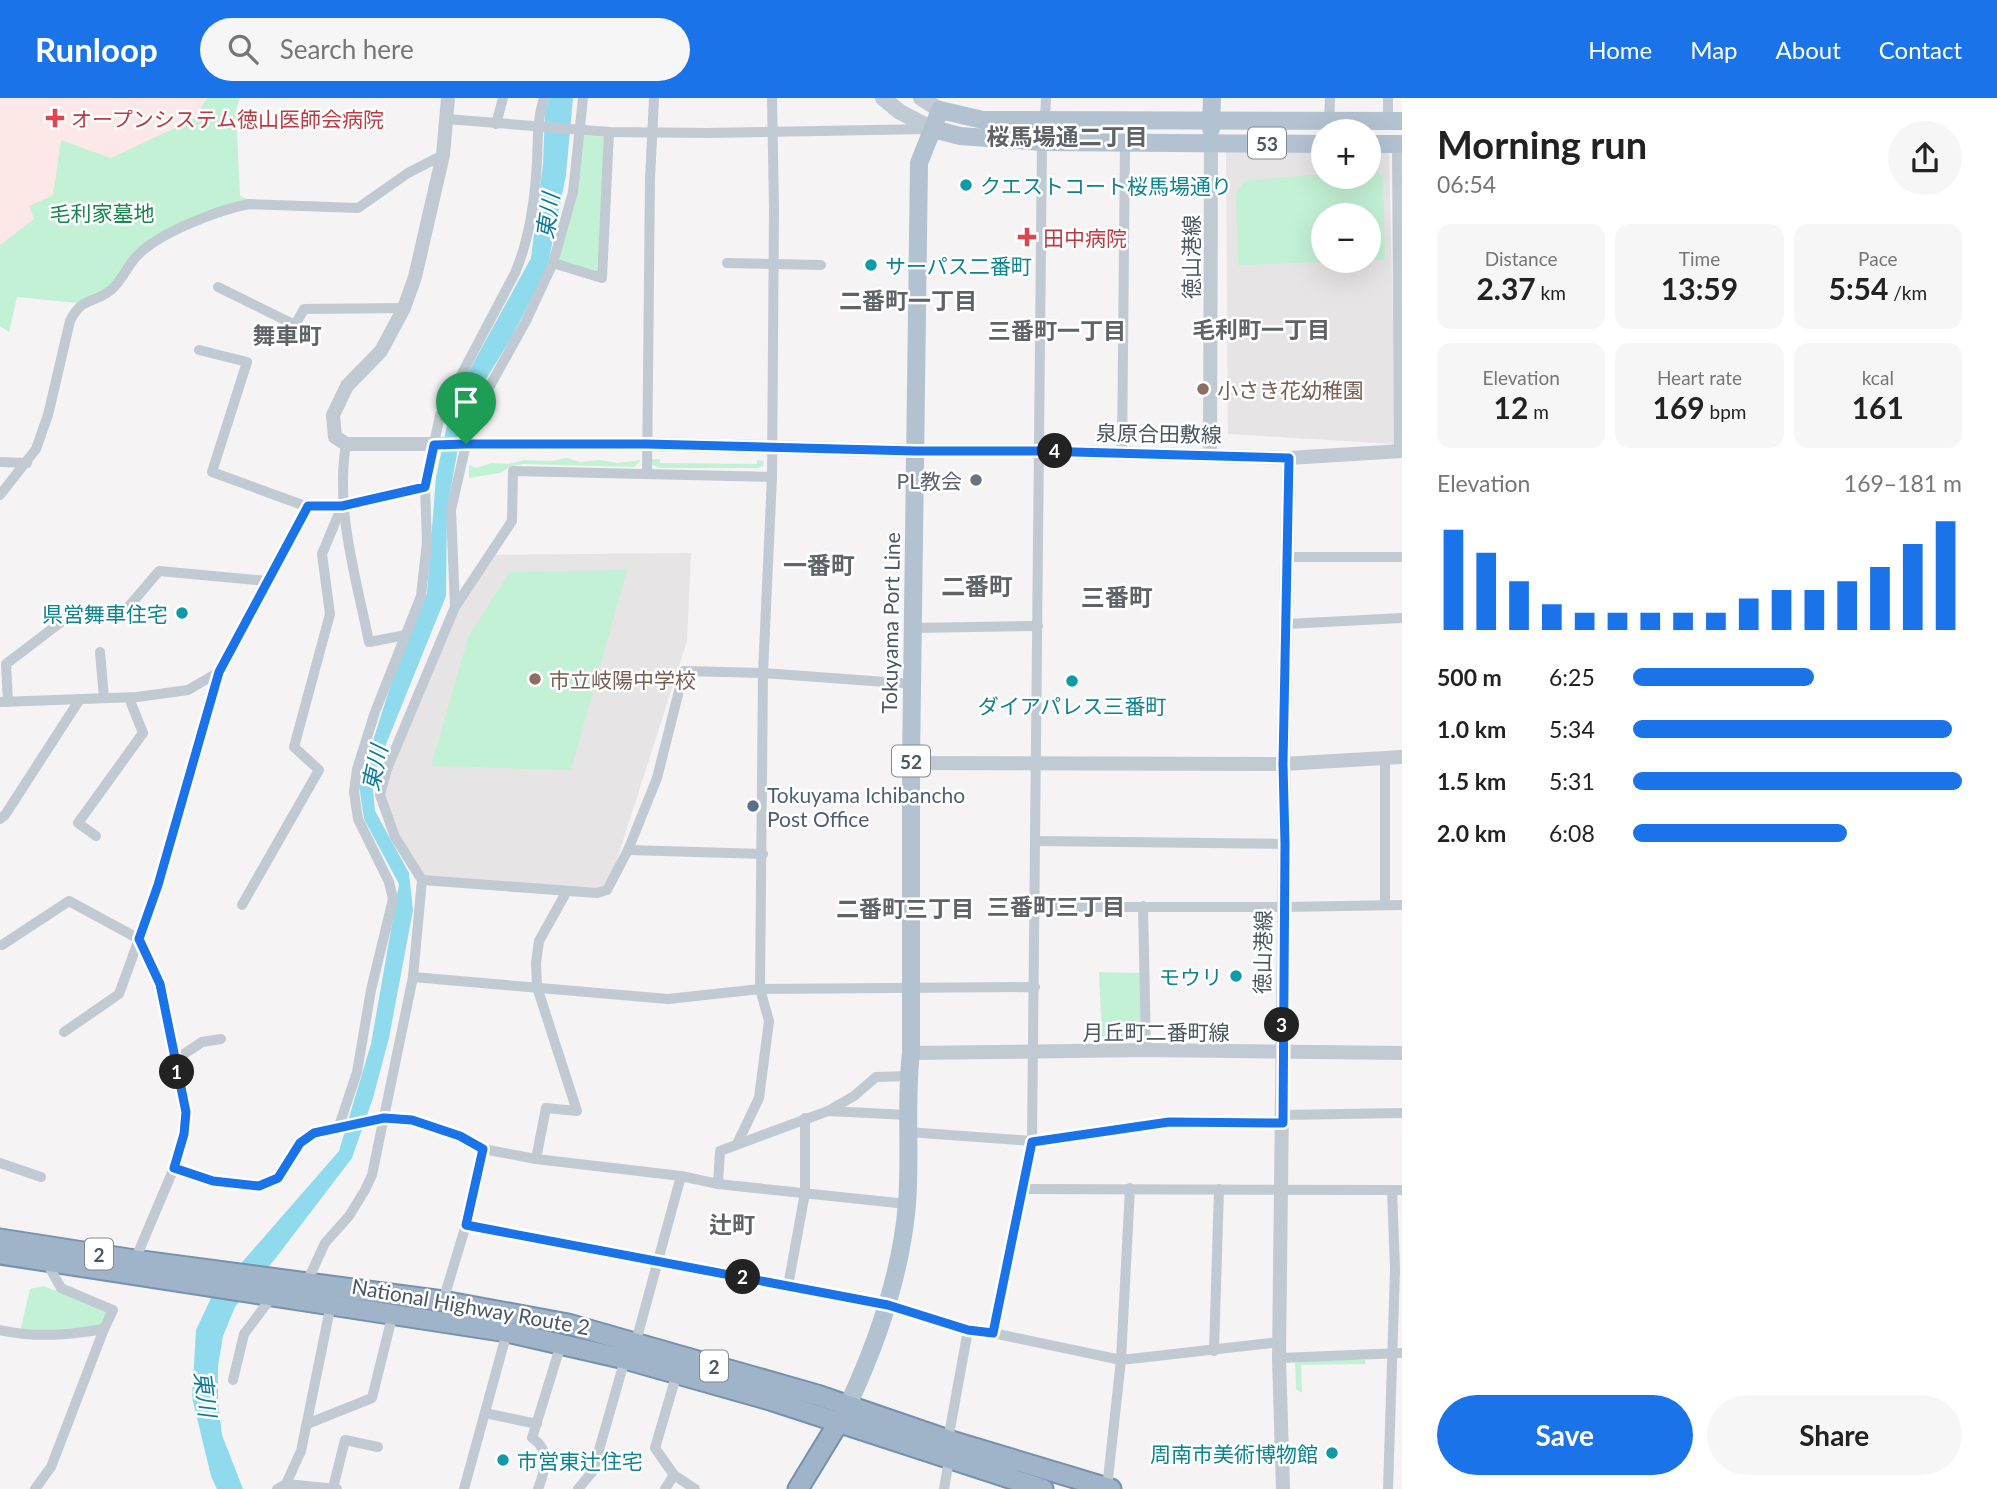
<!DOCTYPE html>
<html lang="en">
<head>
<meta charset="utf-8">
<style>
  :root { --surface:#fff; --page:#f6f6f6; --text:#222; --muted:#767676; --accent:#1a73e8 }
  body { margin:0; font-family:Lato,"Noto Sans JP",sans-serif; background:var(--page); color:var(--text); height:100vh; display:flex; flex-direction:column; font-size:26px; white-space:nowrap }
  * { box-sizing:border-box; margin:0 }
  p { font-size:23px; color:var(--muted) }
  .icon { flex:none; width:38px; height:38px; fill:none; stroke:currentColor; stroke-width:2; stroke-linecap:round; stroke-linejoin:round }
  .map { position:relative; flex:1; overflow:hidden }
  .sheet { display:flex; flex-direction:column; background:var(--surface); width:595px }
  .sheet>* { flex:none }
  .fabs { position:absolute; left:1311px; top:21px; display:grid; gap:14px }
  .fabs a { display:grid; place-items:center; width:70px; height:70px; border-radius:50%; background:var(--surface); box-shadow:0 7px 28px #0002; font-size:35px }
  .pin { position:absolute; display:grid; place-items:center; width:60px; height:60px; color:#fff; margin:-72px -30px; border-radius:50% 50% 50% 0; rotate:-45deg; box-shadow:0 0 7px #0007 }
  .pin .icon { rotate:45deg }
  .km { position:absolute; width:35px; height:35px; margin:-18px; border-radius:50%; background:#222; color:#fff; font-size:19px; line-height:35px; text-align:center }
  .round { display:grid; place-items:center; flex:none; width:74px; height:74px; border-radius:37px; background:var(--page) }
  .overview { display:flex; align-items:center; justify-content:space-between; height:119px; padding:0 35px }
  h1 { font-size:38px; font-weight:700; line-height:52px }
  .stats { display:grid; grid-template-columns:repeat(3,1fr); gap:10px; height:119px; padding:7px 35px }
  .stats div { display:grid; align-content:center; border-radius:14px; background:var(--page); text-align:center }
  .stats b { font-size:30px; font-weight:700 }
  .stats small { font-size:19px; font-weight:400 }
  .stats p { font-size:19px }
  .chart { height:196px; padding:14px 35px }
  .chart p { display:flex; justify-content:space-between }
  .chart svg { width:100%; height:126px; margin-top:7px; stroke:var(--accent); stroke-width:6 }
  .button { display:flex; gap:14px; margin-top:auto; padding:14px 35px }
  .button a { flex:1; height:80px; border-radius:42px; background:var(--accent); color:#fff; font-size:28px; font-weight:700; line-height:80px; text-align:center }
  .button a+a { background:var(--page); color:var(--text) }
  ul { padding:0 35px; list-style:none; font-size:23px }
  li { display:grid; grid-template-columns:112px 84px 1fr; align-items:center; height:52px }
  li i { height:18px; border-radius:9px; background:var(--accent) }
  header { display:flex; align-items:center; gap:42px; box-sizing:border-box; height:98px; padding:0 35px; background:var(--accent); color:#fff }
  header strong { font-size:33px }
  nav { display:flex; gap:38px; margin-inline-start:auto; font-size:24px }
  .search { width:490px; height:63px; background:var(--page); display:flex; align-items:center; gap:18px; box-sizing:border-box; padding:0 24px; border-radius:38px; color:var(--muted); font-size:26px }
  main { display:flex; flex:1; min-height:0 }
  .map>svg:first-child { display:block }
</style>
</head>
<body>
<header>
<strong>Runloop</strong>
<div class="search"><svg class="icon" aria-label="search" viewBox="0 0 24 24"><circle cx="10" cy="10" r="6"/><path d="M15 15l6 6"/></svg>Search here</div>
<nav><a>Home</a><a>Map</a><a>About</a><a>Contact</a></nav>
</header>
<main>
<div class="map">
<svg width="1402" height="1391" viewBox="0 0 1402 1391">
  <rect width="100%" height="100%" fill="#f5f3f3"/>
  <g fill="#e6e4e5" fill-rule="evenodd">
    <path d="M1369 51H1389L1396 346 1228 336 1226 54 1323 52V79H1368ZM1323 117H1368V163H1323Z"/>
    <path d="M691 455 687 543 607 793 422 782 380 697 455 510 488 457Z"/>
  </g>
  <path fill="#fce8e6" d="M0 0H207L194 21 111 61 53 97 29 108 34 121 0 147Z"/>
  <g fill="#c3f1d5">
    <path d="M207 0H240L236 12 240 98 254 104 152 140 106 193 77 205 17 199 9 234 0 228V147L34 121 29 108 53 97 61 42 111 60 194 21Z"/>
    <path d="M582 37 605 39 597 175 557 162Z"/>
    <path d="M1369 71H1376L1383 80 1385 162H1369L1368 117H1323V163H1359L1238 167 1236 94 1245 83 1323 76V79H1368Z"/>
    <path d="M566 360 580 364 600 362 617 365 641 362 634 369 523 366 510 369 500 375 469 380V367L476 370 491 365 509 366 524 362 552 363Z"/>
    <path d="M651 361H660V365L757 366V362L764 363 763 368 758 370H661L652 367Z"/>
    <path d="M627 472 571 672 431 668 469 537 510 474Z"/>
    <path d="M1099 874 1140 875 1141 940 1137 941H1102Z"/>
    <path d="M43 1188 110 1212 102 1228 20 1234 30 1191Z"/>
    <path d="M1295 1262H1365L1366 1266 1301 1267 1302 1295 1296 1291Z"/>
  </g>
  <path fill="#90daee" d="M549 0H573L566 77 547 171 510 242 464 317 447 411 446 498 372 681 375 713 409 775 413 812 389 940 373 1000 352 1060 275 1161 235 1209 223 1238 218 1268V1304L222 1337 243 1391H217L211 1378 192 1299 196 1232 211 1200 339 1053 371 946 399 786 364 721 359 687 391 586 427 495 436 379 452 304 531 160 543 66 545 14Z"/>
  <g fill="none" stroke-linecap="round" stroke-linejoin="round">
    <defs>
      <g id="trunk">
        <path d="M0 1141 135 1162 443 1203 568 1226 817 1297 948 1342 1111 1391"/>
        <path d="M0 1156 507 1234 625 1261 770 1302 1043 1391"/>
        <path d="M798 1391 845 1314"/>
      </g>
    </defs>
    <use href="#trunk" stroke="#7690ad" stroke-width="23"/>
    <g stroke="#c1cad2" stroke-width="10">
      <path d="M1388 0V23"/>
      <path d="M446 21 609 34 707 35 929 31"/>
      <path d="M1045 22 1046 0"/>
      <path d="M1329 22 1330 0"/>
      <path d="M496 26 503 0"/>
      <path d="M1397 46 1399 353"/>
      <path d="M553 165 602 180 609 34"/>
      <path d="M727 165 821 167"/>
      <path d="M218 189 295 227 304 211 404 210"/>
      <path d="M199 252 247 264 212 374 308 409 342 408 425 389 440 317 515 175C530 140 535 102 537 64 538 42 537 21 544 0"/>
      <path d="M346 346C335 413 356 479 369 544L406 537"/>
      <path d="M1122 356 1125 45"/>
      <path d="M0 364 27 365"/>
      <path d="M647 376 650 81 654 0"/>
      <path d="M0 397 36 351 48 317 70 223C81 199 94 206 111 192 122 183 127 168 137 158 158 135 218 112 249 106L358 110 408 75 443 57"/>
      <path d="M1289 459H1402"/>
      <path d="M455 509 451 412 466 346 475 315 527 221 553 165 573 94 583 0"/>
      <path d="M1287 526 1402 520"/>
      <path d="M913 530 1038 528"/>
      <path d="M100 554 104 600"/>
      <path d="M0 604 137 599 188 592 219 574"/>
      <path d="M8 604 6 566 69 518 119 520 159 473 267 483"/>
      <path d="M1385 659V807"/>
      <path d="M0 721 5 717 80 601"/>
      <path d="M96 738 78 725 143 635 129 600"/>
      <path d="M1036 743 1285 746"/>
      <path d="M628 752 763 756"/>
      <path d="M422 782 597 795 607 792 628 752 657 680 684 573 763 575 913 586"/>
      <path d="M242 807 319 672 294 649 330 516 322 456 342 408"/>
      <path d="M1143 808 1146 952"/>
      <path d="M1035 809H1284L1402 807"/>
      <path d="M2 847 69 803 139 841 119 896 64 934"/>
      <path d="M413 879 668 901 760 891 1035 889"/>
      <path d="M175 962 202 944 221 941"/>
      <path d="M828 1013 908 1017"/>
      <path d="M1283 1017 1402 1015"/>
      <path d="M339 1028 357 974 371 892 393 801 389 784 358 721 354 694 357 671 375 614 421 498 427 444 425 389"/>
      <path d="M908 1034 1032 1043 1169 1024 1283 1025"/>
      <path d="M737 1046 759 1000 769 923 760 891 763 575 772 379 774 110 772 0"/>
      <path d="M536 1061 546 1010 577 1013 537 889 536 865 539 843 567 793"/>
      <path d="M0 1065 41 1079"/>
      <path d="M174 1070 213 1083 259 1088 278 1080 300 1045 314 1035 384 1020 412 1022 460 1038 483 1051 536 1061 681 1078 718 1086 907 1106"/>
      <path d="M718 1086 720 1053 828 1013 854 998 876 979 908 978"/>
      <path d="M1022 1091 1402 1092"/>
      <path d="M466 1127 888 1207 968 1232 993 1235 1121 1262 1280 1244"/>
      <path d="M135 1162 174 1070 184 1036 186 1014 160 886 139 841 158 787 219 574 308 409"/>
      <path d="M306 1186 325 1145 349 1118 365 1092 372 1077 413 879 422 782 395 739 380 697 387 671 455 509 512 423 513 373 772 379"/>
      <path d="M788 1188 805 1095V1020"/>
      <path d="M443 1203 466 1127 483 1051"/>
      <path d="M0 1232C35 1240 69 1237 104 1231"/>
      <path d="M993 1235 1032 1043 1042 44"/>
      <path d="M1214 1253 1219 1091"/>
      <path d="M1279 1260 1402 1255"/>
      <path d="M677 1275 655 1350 674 1377 695 1391"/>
      <path d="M233 1282 244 1236 274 1196"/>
      <path d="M485 1315 537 1326"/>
      <path d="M307 1326 372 1300 393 1215"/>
      <path d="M948 1342 968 1232"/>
      <path d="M286 1386 301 1353 331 1206"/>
      <path d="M333 1390 345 1342 378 1349"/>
      <path d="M1107 1390 1121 1262 1130 1090"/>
      <path d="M35 1391 51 1369 104 1231 113 1212 61 1190 46 1163"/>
      <path d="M277 1391 286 1386 337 1391"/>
      <path d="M464 1391 507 1234"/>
      <path d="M538 1391C545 1373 551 1351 532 1340L561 1246"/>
      <path d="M578 1391 593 1373 625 1261 635 1247 681 1078"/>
      <path d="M665 1391 674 1377"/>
      <path d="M944 1391 949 1362"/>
      <path d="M1388 1391 1395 1171 1392 1092"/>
    </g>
    <g stroke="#c1cad2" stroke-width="14">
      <path d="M448 0 443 57 415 179 404 210 381 253 347 288 333 317 335 339 346 346H647L915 353H1039L1289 360 1402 353"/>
      <path d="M1210 357 1211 44"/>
      <path d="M911 665 1283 666 1402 659"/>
      <path d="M911 955 1146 952 1402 955"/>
      <path d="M1283 1391 1279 1260 1285 746 1283 666 1289 360"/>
    </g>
    <g stroke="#c1cbd6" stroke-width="16">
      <path d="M883 0 900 14 933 31"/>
      <path d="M921 0 940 12"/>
    </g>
    <g stroke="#b3c2d1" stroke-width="18">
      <path d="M933 31 960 38 1042 44 1323 46"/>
      <path d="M1211 31 1212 0"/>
      <path d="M1368 46H1402"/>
      <path d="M848 1307C878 1243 901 1177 907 1106 911 1056 905 1005 911 955V665L919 65 940 12 983 22 1402 23"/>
    </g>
    <use href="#trunk" stroke="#9fb4c9" stroke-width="19"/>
  </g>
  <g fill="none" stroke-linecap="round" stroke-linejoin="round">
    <defs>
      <path id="route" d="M466 346H647L915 353H1039L1289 360 1283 666 1285 746 1283 1025 1169 1024 1032 1044 993 1235 968 1232 888 1207 466 1127 483 1051 460 1038 412 1022 384 1020 314 1035 300 1045 278 1080 259 1088 213 1083 174 1070 184 1036 186 1014 160 886 139 841 158 787 219 574 308 408H342L425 389 434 347Z"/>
    </defs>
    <use href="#route" stroke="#fff" stroke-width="14"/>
    <use href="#route" stroke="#1a73e8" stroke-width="9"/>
  </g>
  <g fill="#e0444e" stroke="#fff" stroke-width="2.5">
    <path d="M51.5 9.5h7v7h7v7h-7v7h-7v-7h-7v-7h7z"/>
    <path d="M1023.5 128.5h7v7h7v7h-7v7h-7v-7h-7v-7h7z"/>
  </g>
  <g fill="#0f9aa8" stroke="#fff" stroke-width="2.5">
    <circle cx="966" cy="87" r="7"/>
    <circle cx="871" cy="167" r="7"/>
    <circle cx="182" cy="515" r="7"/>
    <circle cx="1072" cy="583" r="7"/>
    <circle cx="1236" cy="878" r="7"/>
    <circle cx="1332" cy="1355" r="7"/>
    <circle cx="503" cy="1362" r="7"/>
  </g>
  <g fill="#8d6e63" stroke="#fff" stroke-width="2.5">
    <circle cx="1203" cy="291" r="7"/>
    <circle cx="535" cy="581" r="7"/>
  </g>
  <circle fill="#6b7280" stroke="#fff" stroke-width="2.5" cx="976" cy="382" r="7"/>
  <circle fill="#5c6f8a" stroke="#fff" stroke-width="2.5" cx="753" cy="708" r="7"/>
  <g text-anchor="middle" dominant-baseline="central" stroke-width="5" stroke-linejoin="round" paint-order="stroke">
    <g fill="#fff" stroke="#808990" stroke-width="2">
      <rect x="1248" y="29.5" width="38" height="31" rx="5"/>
      <rect x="892" y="647.5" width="38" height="31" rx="5"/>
      <rect x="85" y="1140.5" width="28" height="31" rx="5"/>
      <rect x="700" y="1252.5" width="28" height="31" rx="5"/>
    </g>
    <g font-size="19" font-weight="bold" fill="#4a5661">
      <text x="1267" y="45">53</text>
      <text x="911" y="663">52</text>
      <text x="99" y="1156">2</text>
      <text x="714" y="1268">2</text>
    </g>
    <g font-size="21" fill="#be3a42" stroke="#fff" text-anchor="start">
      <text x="71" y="20">オープンシステム徳山医師会病院</text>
      <text x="1043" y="139">田中病院</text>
    </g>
    <g font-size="21" fill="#0d838f" stroke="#fff" text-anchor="start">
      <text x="980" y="87">クエストコート桜馬場通り</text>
      <text x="885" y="167">サーパス二番町</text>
      <text x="168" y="515" text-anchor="end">県営舞車住宅</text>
      <text x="1072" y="607" text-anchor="middle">ダイアパレス三番町</text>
      <text x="1222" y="878" text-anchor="end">モウリ</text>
      <text x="1318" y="1355" text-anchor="end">周南市美術博物館</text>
      <text x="517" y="1362">市営東辻住宅</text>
    </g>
    <g font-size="21" fill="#17864f" stroke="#fff">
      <text x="102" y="114">毛利家墓地</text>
    </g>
    <g font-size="21" fill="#4a5661" stroke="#fff">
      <text transform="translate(1190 159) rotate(-90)">徳山港線</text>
      <text transform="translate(1159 335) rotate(1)">泉原合田敷線</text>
      <text transform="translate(890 525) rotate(-89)">Tokuyama Port Line</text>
      <text transform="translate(1262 854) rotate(-89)">徳山港線</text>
      <text x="1156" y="933">月丘町二番町線</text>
      <text transform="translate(471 1208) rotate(10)">National Highway Route 2</text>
    </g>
    <g font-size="21" fill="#785e54" stroke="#fff" text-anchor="start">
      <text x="1217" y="291">小さき花幼稚園</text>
      <text x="549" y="581">市立岐陽中学校</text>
    </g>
    <g font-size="21" fill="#5b616d" stroke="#fff" text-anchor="end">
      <text x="962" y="382">PL教会</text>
    </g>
    <g font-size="21" fill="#4e5e75" stroke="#fff" text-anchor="start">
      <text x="767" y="696">Tokuyama Ichibancho<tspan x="767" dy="24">Post Office</tspan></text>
    </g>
    <g font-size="23" font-weight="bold" fill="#5f6368" stroke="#fff">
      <text x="1067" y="38">桜馬場通二丁目</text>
      <text x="908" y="202">二番町一丁目</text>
      <text x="1261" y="231">毛利町一丁目</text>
      <text x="1057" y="232">三番町一丁目</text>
      <text x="287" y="237">舞車町</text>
      <text x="1056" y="808">三番町三丁目</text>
      <text x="905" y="810">二番町三丁目</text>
      <text x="732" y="1126">辻町</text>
    </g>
    <g font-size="23" font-style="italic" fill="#0c7c9b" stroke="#fff">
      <text transform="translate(547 118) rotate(-82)">東川</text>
      <text transform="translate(374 670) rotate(-78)">東川</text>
      <text transform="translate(206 1296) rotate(83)">東川</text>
    </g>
    <g font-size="24" font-weight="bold" fill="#5f6368" stroke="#fff">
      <text x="819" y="466">一番町</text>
      <text x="977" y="487">二番町</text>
      <text x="1117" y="498">三番町</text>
    </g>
  </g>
</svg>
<div class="fabs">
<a>+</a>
<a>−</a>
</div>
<div class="pin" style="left:466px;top:346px;background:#1e9e55"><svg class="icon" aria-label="arrive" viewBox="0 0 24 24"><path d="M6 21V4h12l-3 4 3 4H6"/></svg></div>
<b class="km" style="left:177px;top:974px">1</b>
<b class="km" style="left:743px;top:1179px">2</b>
<b class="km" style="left:1282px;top:927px">3</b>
<b class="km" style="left:1055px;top:353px">4</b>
</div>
<section class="sheet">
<div class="overview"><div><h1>Morning run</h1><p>06:54</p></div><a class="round"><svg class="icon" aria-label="share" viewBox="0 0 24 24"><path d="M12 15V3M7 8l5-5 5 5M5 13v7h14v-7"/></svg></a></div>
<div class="stats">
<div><p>Distance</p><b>2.37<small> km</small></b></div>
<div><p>Time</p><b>13:59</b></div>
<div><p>Pace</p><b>5:54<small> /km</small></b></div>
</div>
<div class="stats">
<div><p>Elevation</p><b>12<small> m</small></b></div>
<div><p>Heart rate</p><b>169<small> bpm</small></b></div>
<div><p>kcal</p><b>161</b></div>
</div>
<div class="chart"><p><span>Elevation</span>169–181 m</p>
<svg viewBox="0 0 160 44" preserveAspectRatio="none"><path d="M5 44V9M15 44V17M25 44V27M35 44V35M45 44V38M55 44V38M65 44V38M75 44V38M85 44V38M95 44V33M105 44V30M115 44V30M125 44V27M135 44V22M145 44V14M155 44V6"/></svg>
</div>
<ul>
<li><b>500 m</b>6:25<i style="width:55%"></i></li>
<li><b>1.0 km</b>5:34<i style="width:97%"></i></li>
<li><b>1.5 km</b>5:31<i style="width:100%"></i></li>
<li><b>2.0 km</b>6:08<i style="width:65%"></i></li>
</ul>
<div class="button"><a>Save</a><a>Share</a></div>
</section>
</main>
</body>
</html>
